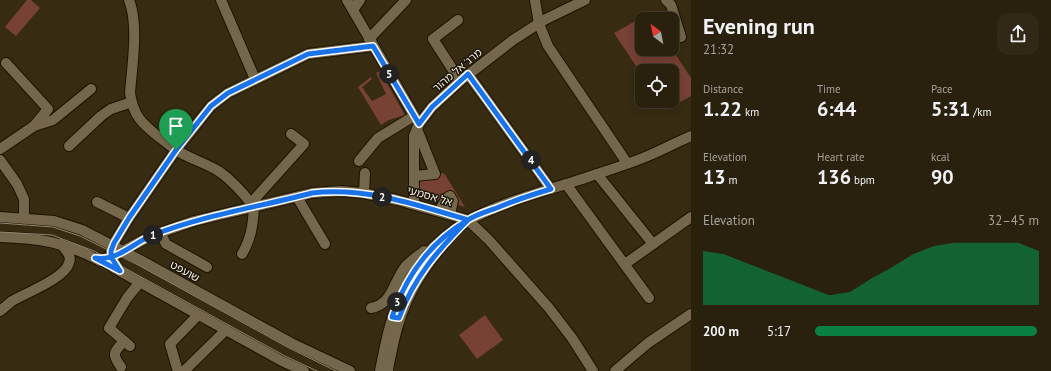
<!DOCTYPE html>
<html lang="en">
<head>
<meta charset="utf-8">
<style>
  :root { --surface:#29200d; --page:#312816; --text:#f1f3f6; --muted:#a5a39d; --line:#453e2e; --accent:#0b8043 }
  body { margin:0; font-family:"PT Sans","Noto Sans Hebrew",sans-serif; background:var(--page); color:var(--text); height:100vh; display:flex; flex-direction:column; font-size:15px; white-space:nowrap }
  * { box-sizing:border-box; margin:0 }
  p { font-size:13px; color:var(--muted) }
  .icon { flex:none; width:22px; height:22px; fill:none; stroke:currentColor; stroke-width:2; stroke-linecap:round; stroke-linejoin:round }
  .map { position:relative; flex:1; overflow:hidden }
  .drawer { display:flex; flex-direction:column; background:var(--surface); width:360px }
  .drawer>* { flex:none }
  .needle { width:26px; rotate:328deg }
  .buttons { position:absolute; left:635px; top:12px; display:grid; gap:8px }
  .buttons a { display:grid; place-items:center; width:44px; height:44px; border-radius:8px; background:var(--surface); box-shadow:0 2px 10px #0003,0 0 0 1px var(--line); font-size:20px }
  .pin { position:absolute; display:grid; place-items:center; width:34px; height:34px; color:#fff; margin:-41px -17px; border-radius:50% 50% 50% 0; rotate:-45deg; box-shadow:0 0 4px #0007 }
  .pin .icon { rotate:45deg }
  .km { position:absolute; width:20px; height:20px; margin:-10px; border-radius:50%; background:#222; color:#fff; font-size:11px; line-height:20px; text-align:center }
  .round { display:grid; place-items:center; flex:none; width:42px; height:42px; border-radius:12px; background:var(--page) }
  .overview { display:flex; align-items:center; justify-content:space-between; height:68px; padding:0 12px }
  h1 { font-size:22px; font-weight:600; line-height:30px }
  .figures { display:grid; grid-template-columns:repeat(3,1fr); gap:6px; height:68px; padding:4px 12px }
  .figures div { display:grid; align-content:center }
  .figures b { font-size:20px; font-weight:600 }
  .figures small { font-size:11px; font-weight:400 }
  .figures p { font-size:11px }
  .chart { height:112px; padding:8px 12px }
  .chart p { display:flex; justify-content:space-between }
  .chart svg { width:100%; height:72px; margin-top:4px; fill:var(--accent); opacity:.7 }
  ul { padding:0 12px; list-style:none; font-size:13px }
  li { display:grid; grid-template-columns:64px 48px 1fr; align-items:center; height:30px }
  li i { height:10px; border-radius:5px; background:var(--accent) }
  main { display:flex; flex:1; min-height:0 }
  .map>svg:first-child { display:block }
</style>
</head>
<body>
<main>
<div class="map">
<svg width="691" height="371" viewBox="0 0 691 371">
  <rect width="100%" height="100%" fill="#372b11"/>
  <g fill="#774134">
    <path d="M27 0H31L40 8 16 36 5 27Z"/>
    <path d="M639 19 642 24V49H672L691 78V96L666 110 660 101H672V71H642V75L614 33Z"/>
    <path d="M380 71 405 115 389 120 381 125 358 87 371 77 372 79 362 87 372 101 386 94 376 73Z"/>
    <path d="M444 173 465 207 421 195 418 177Z"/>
    <path d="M485 315 503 340 477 359 459 335Z"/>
  </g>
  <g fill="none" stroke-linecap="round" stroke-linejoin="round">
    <defs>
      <g id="minor">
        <path d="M129 0C139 25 132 66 130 93 133 115 142 124 159 137 165 141 170 146 176 150 190 159 206 163 220 172 234 182 244 194 254 207 253 225 251 239 242 254"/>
        <path d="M221 0 255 79"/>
        <path d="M347 0 419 124"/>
        <path d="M535 0 539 24 548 46 627 163"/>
        <path d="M666 0 671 5 681 37"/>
        <path d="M353 10 360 0"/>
        <path d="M458 20 433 39 460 81"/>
        <path d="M369 39 406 0"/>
        <path d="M6 63 48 109 34 126"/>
        <path d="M468 74 551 189"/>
        <path d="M69 146 101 116 111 109 132 102"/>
        <path d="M0 149 34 126 53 120 91 89"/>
        <path d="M0 160 17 184 24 199V218"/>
        <path d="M359 161 378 138 414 116"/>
        <path d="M597 174 653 244"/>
        <path d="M414 176 435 174 417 129"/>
        <path d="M566 184 649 298"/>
        <path d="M364 193 365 173"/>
        <path d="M297 197 325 244"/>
        <path d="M97 202 129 218"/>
        <path d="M251 203 304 144 291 134"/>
        <path d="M414 203V136L419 124 432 107 460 81 513 40 544 20 585 0"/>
        <path d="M439 211 447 198 450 196 453 201 450 214"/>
        <path d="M0 217 54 221 82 230 140 260 291 343 350 371"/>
        <path d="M160 232 166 244 207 267"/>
        <path d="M0 237C38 238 66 242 100 261"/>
        <path d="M95 258 103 259 111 257 151 236 194 221 312 193 341 191 363 193 397 200 468 220 488 239 549 308 572 338 593 371"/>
        <path d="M625 264 691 217"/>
        <path d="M114 268 282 361 304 371"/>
        <path d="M120 271 111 257V251L114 243 129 218 176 150 211 106 228 93 308 54 373 46"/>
        <path d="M371 308C393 304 393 282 405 267 410 261 418 256 424 251"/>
        <path d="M0 311C4 308 8 304 12 301 26 293 65 278 69 263 72 256 66 250 61 244"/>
        <path d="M130 346 109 328 127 298 140 282"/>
        <path d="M121 367C111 353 114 353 124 341"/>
        <path d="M177 368 170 344 198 315"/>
        <path d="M184 371 226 330"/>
        <path d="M380 371C386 340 392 310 407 282 445 214 511 202 579 180 602 172 627 165 650 155 664 149 677 142 691 136"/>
        <path d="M388 371C389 361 392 351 394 340 403 302 418 275 443 245"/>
        <path d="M615 371 648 343 691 314"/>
      </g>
    </defs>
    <use href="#minor" stroke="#1e1300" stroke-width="12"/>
    <use href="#minor" stroke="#75674b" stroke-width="10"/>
    <g stroke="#928872" stroke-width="1">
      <path d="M0 223 53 227 80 236 138 265 289 348 336 371"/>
      <path d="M0 232 52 235 94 251 285 356 317 371"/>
    </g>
  </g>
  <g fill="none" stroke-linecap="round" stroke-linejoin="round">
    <defs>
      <path id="route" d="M176 150 129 218 114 243 111 251V257L120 271 95 258C117 262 134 242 153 235 204 215 259 207 312 193 366 187 418 205 468 220 438 250 414 277 399 318L392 317C406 276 430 242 468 220 477 214 489 211 499 207 516 200 534 194 551 189L468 74 432 107 419 124 373 46 308 54 228 93 211 106 176 150"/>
    </defs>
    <use href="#route" stroke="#fff" stroke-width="8"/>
    <use href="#route" stroke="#1a73e8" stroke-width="5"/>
  </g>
  <g text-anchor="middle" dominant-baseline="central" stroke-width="3" stroke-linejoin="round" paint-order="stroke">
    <g font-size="11" fill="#f6eede" stroke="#1a1409">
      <text transform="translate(457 70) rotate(-40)">מרג' אל מהור</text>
      <text transform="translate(430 196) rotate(16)">אל אסמעי</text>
      <text transform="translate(185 271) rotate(29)">שועפט</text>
    </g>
  </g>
</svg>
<div class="buttons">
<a><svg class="needle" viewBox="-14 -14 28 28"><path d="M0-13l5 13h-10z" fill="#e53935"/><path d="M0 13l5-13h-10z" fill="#a5a39d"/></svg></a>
<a><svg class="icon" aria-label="locate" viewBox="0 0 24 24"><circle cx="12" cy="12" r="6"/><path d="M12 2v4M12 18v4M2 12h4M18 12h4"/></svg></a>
</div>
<div class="pin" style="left:176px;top:150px;background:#1e9e55"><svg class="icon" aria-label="arrive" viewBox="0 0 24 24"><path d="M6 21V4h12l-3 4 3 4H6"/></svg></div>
<b class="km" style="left:153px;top:235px">1</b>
<b class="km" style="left:382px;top:197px">2</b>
<b class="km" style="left:397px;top:302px">3</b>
<b class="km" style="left:531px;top:160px">4</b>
<b class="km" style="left:389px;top:74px">5</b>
</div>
<section class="drawer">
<div class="overview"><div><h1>Evening run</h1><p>21:32</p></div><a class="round"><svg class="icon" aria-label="share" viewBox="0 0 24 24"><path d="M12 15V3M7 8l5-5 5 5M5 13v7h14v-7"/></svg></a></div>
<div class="figures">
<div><p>Distance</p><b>1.22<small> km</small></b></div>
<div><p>Time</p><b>6:44</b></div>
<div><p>Pace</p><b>5:31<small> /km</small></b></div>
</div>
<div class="figures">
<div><p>Elevation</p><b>13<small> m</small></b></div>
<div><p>Heart rate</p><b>136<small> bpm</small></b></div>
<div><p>kcal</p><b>90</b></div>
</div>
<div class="chart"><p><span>Elevation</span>32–45 m</p>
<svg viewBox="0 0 160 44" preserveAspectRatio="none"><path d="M0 44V11L10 13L20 18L30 23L40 28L50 33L60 38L70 36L80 28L90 21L100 13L110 8L120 6L130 6L140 6L150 6L160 11V44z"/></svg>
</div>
<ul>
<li><b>200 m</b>5:17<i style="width:99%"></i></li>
</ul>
</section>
</main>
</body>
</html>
